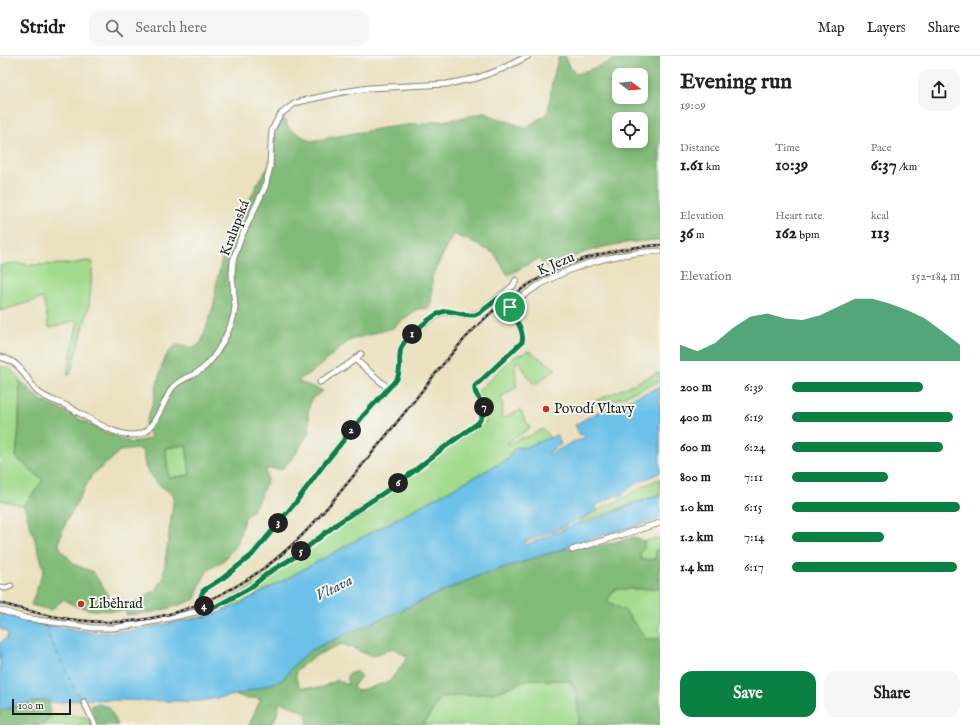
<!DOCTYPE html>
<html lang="en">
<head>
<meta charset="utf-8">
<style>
  :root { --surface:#fff; --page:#f6f6f6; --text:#202124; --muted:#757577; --line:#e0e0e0; --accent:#0b8043 }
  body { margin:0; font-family:"IM FELL English",serif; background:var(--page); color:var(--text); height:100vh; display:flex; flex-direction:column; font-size:15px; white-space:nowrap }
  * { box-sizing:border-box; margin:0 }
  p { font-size:13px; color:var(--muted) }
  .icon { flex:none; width:22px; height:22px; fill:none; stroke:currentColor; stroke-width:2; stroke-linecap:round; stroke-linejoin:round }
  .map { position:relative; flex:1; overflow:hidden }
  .details { display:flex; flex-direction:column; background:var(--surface); width:320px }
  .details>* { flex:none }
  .needle { width:26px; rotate:106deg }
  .fabs { position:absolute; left:612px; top:12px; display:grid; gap:8px }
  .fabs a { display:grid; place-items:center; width:36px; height:36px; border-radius:8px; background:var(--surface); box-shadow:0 2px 6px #0003; font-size:20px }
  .scale { position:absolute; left:12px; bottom:10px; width:59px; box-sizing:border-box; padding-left:4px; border:2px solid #1c1c1c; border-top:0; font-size:11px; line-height:14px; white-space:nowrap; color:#1c1c1c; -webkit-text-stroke:3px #f6f6f2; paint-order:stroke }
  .pin { position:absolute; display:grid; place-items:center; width:34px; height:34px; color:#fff; margin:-17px; border:2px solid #fff; border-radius:50%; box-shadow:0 1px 4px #0007 }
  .km { position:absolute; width:20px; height:20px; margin:-10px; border-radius:50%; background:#222; color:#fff; font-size:11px; line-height:20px; text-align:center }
  .round { display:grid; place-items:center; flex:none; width:42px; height:42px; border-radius:12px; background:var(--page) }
  .summary { display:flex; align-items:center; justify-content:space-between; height:68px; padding:0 20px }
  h1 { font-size:22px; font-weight:800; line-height:30px }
  .figures { display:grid; grid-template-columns:repeat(3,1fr); gap:6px; height:68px; padding:4px 20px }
  .figures div { display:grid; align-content:center }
  .figures b { font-size:17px; font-weight:800 }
  .figures small { font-size:11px; font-weight:400 }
  .figures p { font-size:11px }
  .chart { height:112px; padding:8px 20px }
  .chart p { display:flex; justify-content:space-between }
  .chart svg { width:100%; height:72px; margin-top:4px; fill:var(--accent); opacity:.7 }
  .cta { display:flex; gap:8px; margin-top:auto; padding:8px 20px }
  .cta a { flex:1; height:46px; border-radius:12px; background:var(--accent); color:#fff; font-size:16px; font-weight:800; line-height:46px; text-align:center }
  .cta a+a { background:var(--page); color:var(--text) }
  ul { padding:0 20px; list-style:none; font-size:13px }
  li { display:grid; grid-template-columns:64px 48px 1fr; align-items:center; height:30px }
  li i { height:10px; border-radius:5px; background:var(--accent) }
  header { display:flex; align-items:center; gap:24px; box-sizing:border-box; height:56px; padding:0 20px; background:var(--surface); border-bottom:1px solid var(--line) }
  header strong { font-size:19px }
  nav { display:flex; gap:22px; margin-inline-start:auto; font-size:14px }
  .search { width:280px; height:36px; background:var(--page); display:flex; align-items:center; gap:10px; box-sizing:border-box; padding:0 14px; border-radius:12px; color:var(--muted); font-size:15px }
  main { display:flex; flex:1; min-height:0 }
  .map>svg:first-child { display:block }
</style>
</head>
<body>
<header>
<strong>Stridr</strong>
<div class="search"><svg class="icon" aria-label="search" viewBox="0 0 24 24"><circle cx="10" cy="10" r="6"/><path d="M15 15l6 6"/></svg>Search here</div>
<nav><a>Map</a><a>Layers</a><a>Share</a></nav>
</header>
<main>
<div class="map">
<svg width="660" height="669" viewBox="0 0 660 669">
  <rect width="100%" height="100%" fill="#f6f6f2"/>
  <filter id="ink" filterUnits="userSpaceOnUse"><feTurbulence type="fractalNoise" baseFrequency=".025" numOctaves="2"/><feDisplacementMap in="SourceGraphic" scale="8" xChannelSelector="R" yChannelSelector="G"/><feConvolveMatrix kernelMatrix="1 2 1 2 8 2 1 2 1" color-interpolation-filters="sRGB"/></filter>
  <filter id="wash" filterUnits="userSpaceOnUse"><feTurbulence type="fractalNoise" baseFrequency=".012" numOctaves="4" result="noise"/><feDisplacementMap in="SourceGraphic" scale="16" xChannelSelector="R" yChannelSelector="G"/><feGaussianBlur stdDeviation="0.9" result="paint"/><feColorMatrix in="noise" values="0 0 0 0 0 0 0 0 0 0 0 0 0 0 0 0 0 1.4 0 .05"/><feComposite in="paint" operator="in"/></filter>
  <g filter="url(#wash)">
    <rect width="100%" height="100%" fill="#ebe1c0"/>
    <g fill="#a2db8d" stroke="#5f7c54">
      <path d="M86 205 93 206 89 251 70 319 67 318 78 264 49 272 43 242 0 255V209L15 207 32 209 71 208Z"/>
      <path d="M529 295 556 313 534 329 518 305H516L515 313 517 331 501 341 503 350 501 361 504 362 520 354 530 372 507 387 509 388 523 381 525 382 543 373 546 376 550 382 523 392H515L508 403 368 478 315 507 238 549 224 554 220 548 250 532 469 375 486 366 484 363 487 353 477 336 512 302Z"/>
      <path d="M0 310 11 313 20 325 19 369 16 401 43 424 24 450 0 444Z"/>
      <path d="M660 316V325L600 350 593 346Z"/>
      <path d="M186 389 190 419 169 422 165 392Z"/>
      <path d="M660 422V438L579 467 578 466 597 454 624 442 643 430Z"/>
      <path d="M660 482V494L655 495 656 503 640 504V497L644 493V485Z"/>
      <path d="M660 518V583H646L625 555 607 545 615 533 606 522Z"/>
      <path d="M529 623 570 625 576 636 579 661 577 669H423L441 641 492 637 502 634Z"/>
      <path d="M60 659 85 661 90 663 92 668 86 669H43L50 660Z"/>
    </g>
    <g fill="#81bb78" stroke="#4e6c4a" fill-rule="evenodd">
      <path d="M559 0H565L569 11 577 18 605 8 620 0H660V184C635 185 610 188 586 196 573 201 561 206 548 212L538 203 508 219 494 197 467 184 453 178 432 220V238L431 247 429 252 417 253 393 272 350 284 312 316 297 325 323 335 311 343 308 357 310 375 296 398 282 413H266L267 426 255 451 244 463 238 486 224 504 207 515 198 533 195 543C174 552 150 558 127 559L125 555C103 554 82 557 64 543L51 554 31 549 44 513 24 450 43 424 16 401 19 369 20 325 42 345 64 355 101 374 132 387 151 382 146 371 145 370C147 362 151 354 153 346 157 332 162 293 177 289L195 291 201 287 214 248 216 229 223 197 260 123 274 104V72L283 60 289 73 311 85 383 72 456 63 484 57 525 72 548 57 552 26ZM619 19H641V41H619ZM619 63H641V85H619ZM186 389 190 419 169 422 165 392ZM139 393 142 394C144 399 144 404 145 410 149 423 163 431 174 440L163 523 156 534 130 550 115 549 110 546 108 538 92 515 75 509 62 495 59 489 60 482 67 464 92 419 112 403 119 395Z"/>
      <path d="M634 481 644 485V493L640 497 641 504 656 503 655 494H660V532L644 533H615L607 545 625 555 646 583H660V669H577L579 661 576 636 570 625 529 623 502 634 492 637 441 641 423 669H308L306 656 280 646 276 661 271 669H249L259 647 261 643 254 642 247 643 237 639 282 624 295 608 311 594 412 549 478 520 563 493 604 489ZM342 588 372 600 393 592 408 601 389 626 357 635 353 631 361 620 356 615 347 619 348 629 338 624 320 632 300 631 296 623V615C310 601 324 595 342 588Z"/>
      <path d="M45 644 49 646 50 660 43 669H0V655L27 647Z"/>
      <path d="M97 648 109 651 118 669H98L91 651 92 649Z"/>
    </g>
    <path fill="#6cc1e8" stroke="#446e82" d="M660 331V417L638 426 623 437V440L617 439 595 450 597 455 560 472 525 486 524 488 526 489 578 467 579 468 585 467 660 438V463L573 488 563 493 478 520 412 549 311 594 295 608 282 624 237 639 199 645H161L80 643C70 645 54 649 45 644L27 647 0 655V587L7 582 8 578 7 576 0 573V556L48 570 50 569 95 577 135 574 212 559 238 549 315 507 368 478 508 403 515 391 523 392 557 379 561 388 549 396 548 398 549 399 552 397 573 386 585 382 583 378 580 379 575 369 614 347 622 346Z"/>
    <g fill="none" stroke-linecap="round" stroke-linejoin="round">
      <path stroke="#6cc1e8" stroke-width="1" d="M97 643C98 655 103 660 112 669"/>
      <path stroke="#385663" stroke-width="1" stroke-dasharray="5 4" stroke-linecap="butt" d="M48 571 47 577 80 643"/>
    </g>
  </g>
  <g filter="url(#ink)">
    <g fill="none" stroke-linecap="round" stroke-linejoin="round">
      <defs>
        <g id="minor">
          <path d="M501 239 510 251"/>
          <path d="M0 301C22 306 24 321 37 335 45 343 57 345 67 350 86 360 123 388 145 376 155 370 165 343 172 332 181 322 191 321 201 314 216 303 234 269 235 251L232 218 233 205 240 184 265 131 270 111 271 87 272 74 278 62 282 57 294 48 302 45 343 36 369 32 447 28 477 22 502 13 528 0"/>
          <path d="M356 304 388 332"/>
          <path d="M320 326C334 317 349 310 361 298"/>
          <path d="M572 494 660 467"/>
          <path d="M0 531 6 532 11 530"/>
          <path d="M0 554 25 562 92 572H113L139 568 156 565 209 553 217 550 250 532 268 517 295 500 338 467 400 426 442 393 479 367C481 363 485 356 484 351 482 343 473 339 475 330L522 286C525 275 515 263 510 254 509 246 518 243 524 239 563 211 612 197 660 195"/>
          <path d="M204 554V549L201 540 203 535 207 532 223 522 252 499 296 446 322 411 363 360 397 323C402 312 398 303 401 293 404 282 437 255 448 256 459 257 470 262 480 256L513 230 516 224"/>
          <path d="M84 646 95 669"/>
        </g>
      </defs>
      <use href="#minor" stroke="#847e6e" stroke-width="7"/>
      <use href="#minor" stroke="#fff" stroke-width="5"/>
      <defs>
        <path id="rail" d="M0 547C35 557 70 566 107 566 176 567 244 534 293 488 316 467 335 442 355 418 377 391 399 364 421 336 449 300 478 263 516 237 558 207 608 192 660 189"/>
      </defs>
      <use href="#rail" stroke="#1c1c1c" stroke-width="2.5"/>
      <use href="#rail" stroke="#f6f6f2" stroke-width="1" stroke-dasharray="3" stroke-linecap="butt"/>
    </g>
  </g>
  <g fill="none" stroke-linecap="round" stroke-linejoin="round" filter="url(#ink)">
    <defs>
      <path id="route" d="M502 240 510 251V254C515 263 525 275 522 286L475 330C473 339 482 343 484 351 485 356 481 363 478 367L442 393 400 426 338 467 296 500 268 517 250 532 217 550 204 554V549L201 540 203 535 207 532 223 522 252 499 296 446 322 411 363 360 397 323C402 312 398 303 401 293 404 282 436 255 447 255 456 256 465 260 475 259 480 258 495 244 502 240Z"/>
    </defs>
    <use href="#route" stroke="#fff" stroke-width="8"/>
    <use href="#route" stroke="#0b8043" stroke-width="5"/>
  </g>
  <g fill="#c8321e" stroke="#f6f6f2" stroke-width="1.5">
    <circle cx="546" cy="353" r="4"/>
    <circle cx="81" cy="548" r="4"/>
  </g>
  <g text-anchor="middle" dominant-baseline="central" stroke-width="4" stroke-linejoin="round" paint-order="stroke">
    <g font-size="14" fill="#1c1c1c" stroke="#f6f6f2">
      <text transform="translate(235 172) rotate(-69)">Kralupská</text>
      <text transform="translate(556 208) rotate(-23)">K Jezu</text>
    </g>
    <g font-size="14" fill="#1c1c1c" stroke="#f6f6f2" text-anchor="start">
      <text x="554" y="353">Povodí Vltavy</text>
      <text x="89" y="548">Liběhrad</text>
    </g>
    <g font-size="15" font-style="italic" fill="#385663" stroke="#f6f6f2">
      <text transform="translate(334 532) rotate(-27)">Vltava</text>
    </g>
  </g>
</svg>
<div class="fabs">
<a><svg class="needle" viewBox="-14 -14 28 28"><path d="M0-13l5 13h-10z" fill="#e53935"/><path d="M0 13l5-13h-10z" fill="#757577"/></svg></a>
<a><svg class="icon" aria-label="locate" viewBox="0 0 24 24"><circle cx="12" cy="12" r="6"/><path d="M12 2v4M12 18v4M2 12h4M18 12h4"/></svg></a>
</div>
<div class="scale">100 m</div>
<div class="pin" style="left:510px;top:251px;background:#1e9e55"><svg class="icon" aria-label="arrive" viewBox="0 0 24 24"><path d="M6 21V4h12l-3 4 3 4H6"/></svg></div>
<b class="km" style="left:412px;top:278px">1</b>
<b class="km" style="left:351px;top:374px">2</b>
<b class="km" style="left:278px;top:467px">3</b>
<b class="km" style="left:204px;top:550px">4</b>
<b class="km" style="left:301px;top:495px">5</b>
<b class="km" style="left:398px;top:427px">6</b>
<b class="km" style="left:484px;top:351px">7</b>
</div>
<section class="details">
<div class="summary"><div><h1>Evening run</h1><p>19:09</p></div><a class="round"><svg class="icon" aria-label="share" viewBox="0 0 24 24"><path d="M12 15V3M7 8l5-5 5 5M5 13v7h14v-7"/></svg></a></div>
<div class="figures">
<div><p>Distance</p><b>1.61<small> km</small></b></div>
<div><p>Time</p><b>10:39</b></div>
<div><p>Pace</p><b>6:37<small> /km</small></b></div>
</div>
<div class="figures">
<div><p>Elevation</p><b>36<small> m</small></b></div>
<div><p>Heart rate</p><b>162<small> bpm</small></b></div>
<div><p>kcal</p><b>113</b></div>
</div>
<div class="chart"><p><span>Elevation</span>152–184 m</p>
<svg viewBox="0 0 160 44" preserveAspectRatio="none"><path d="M0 44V34L10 38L20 33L30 24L40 17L50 15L60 18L70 19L80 16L90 11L100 6L110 6L120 9L130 13L140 18L150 26L160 34V44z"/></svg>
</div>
<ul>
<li><b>200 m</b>6:39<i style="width:78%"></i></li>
<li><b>400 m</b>6:19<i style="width:96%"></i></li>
<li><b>600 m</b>6:24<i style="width:90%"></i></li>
<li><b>800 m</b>7:11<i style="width:57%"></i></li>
<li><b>1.0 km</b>6:15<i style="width:100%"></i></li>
<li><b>1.2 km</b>7:14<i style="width:55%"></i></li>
<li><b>1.4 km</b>6:17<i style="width:98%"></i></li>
</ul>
<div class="cta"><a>Save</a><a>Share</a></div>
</section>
</main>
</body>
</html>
